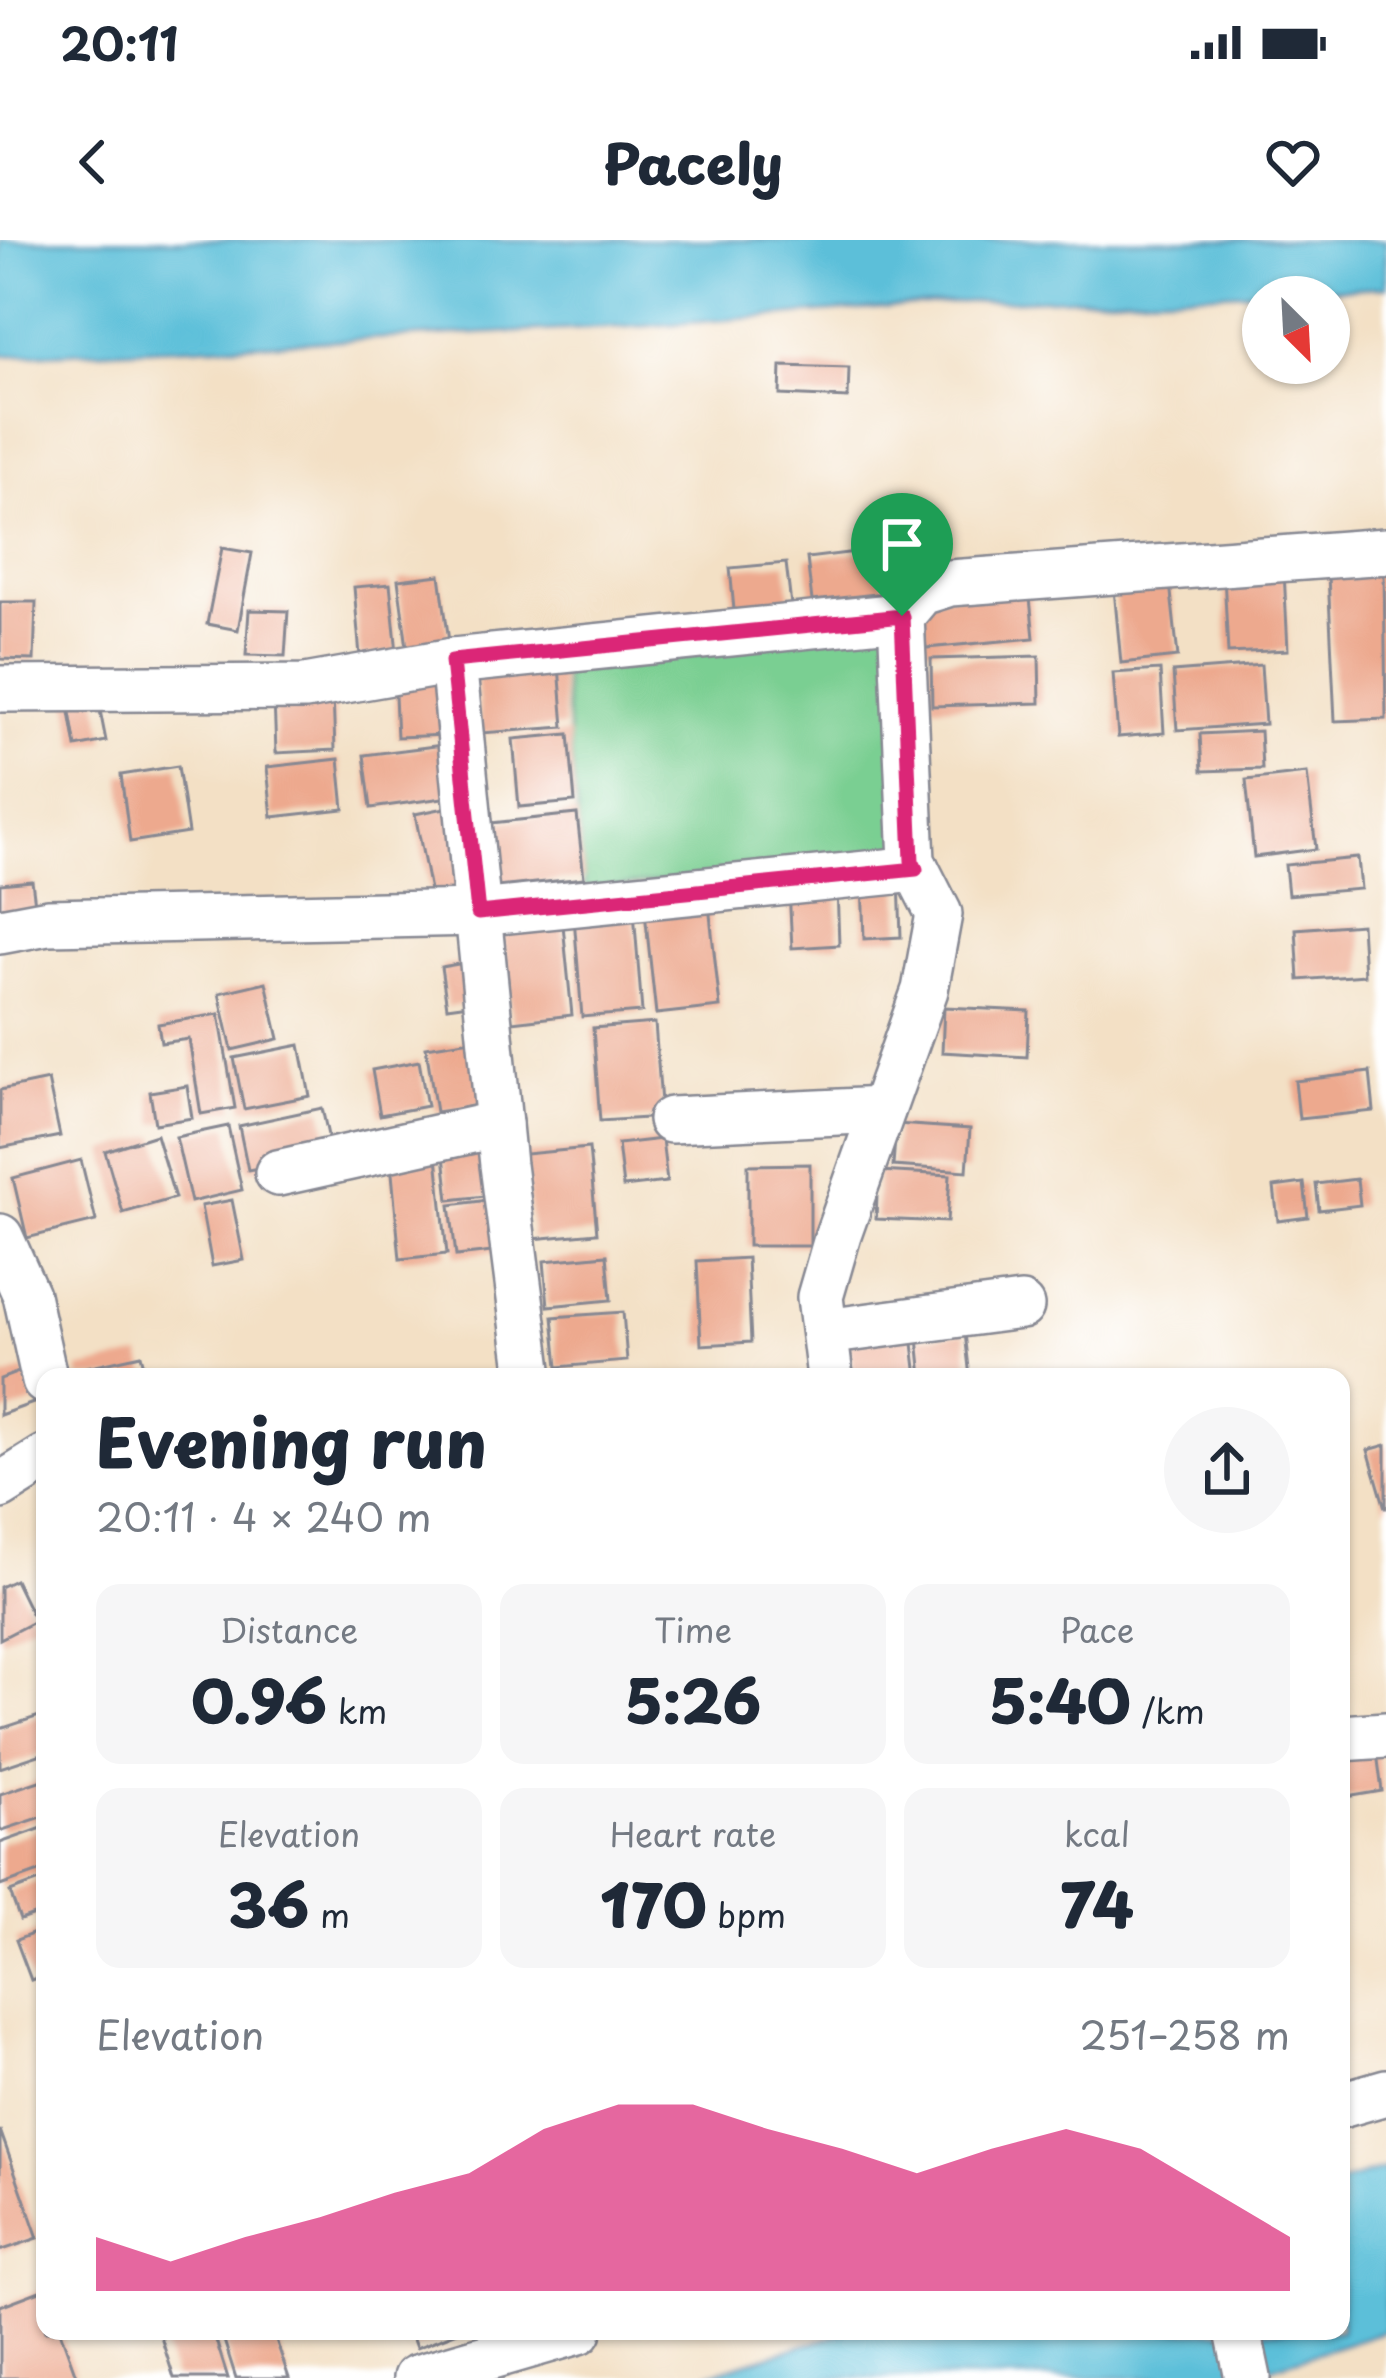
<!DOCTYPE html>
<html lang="en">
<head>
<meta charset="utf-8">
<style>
  :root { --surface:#fff; --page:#f6f6f7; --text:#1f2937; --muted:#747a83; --accent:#db2777 }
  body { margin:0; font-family:"Playpen Sans",sans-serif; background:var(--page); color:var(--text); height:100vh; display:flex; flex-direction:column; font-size:45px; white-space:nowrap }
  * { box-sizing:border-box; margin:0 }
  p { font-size:39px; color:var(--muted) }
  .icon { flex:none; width:66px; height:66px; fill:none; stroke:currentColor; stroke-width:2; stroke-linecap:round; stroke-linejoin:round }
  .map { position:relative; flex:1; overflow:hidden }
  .drawer { position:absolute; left:36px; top:1128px; width:1314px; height:972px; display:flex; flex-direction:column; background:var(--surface); border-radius:24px; box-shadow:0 3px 9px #0004 }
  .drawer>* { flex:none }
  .needle { width:78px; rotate:156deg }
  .buttons { position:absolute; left:1242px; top:36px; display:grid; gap:24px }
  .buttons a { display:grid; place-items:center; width:108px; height:108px; border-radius:50%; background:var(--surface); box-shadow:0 3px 9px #0004; font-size:60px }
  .pin { position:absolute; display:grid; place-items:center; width:102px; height:102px; color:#fff; margin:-123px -51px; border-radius:50% 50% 50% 0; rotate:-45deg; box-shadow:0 0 12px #0007 }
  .pin .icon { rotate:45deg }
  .round { display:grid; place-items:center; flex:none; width:126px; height:126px; border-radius:63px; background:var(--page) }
  .summary { display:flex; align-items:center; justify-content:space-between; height:204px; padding:0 60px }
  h1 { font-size:66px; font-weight:800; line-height:90px }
  .metrics { display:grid; grid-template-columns:repeat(3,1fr); gap:18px; height:204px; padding:12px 60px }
  .metrics div { display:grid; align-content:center; border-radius:24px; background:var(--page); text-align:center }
  .metrics b { font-size:60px; font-weight:800 }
  .metrics small { font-size:33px; font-weight:400 }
  .metrics p { font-size:33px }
  .chart { height:336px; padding:24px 60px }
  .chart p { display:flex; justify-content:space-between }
  .chart svg { width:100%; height:216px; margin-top:12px; fill:var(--accent); opacity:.7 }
  .status { display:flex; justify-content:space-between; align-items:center; height:84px; padding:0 60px; background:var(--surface); direction:ltr }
  .status svg { height:33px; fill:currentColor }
  header { display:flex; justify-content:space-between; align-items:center; height:156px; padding:0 60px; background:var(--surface); font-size:54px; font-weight:800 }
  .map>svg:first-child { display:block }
</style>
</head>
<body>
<div class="status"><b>20:11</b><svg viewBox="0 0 49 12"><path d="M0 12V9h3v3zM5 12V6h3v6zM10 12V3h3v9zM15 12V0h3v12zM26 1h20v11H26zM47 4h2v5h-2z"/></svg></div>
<header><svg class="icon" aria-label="back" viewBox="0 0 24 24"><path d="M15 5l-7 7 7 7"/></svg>Pacely<svg class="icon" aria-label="heart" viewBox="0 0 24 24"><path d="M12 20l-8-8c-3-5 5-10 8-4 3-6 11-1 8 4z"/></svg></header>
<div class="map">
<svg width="1386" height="2138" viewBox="0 0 1386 2138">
  <rect width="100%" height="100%" fill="#fff"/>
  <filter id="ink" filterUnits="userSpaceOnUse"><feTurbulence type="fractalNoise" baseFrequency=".00833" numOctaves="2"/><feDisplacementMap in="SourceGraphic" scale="24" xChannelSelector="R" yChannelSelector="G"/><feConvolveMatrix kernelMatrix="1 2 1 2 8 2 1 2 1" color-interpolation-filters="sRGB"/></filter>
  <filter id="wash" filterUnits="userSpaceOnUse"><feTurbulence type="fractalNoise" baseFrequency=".004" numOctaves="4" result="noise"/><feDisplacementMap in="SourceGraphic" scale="48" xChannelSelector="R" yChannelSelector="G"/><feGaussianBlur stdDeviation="2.7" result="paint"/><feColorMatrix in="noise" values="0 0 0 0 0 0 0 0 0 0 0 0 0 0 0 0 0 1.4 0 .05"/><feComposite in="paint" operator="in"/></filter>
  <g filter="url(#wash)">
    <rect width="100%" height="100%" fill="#f3e0c5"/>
    <path fill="#7acf92" stroke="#4a7f78" stroke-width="3" d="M896 376 906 621 585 649 561 418Z"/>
    <g fill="#5bbfd9" stroke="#3b779c" stroke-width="3">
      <path d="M0 0H1386V47L964 62 646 86 0 116Z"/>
      <path d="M1386 1928V2091L1238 2138H695L850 2091H1341V1942Z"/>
    </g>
    <g id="blocks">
      <g fill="#eda98e">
        <path d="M781 126 849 128 848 158 780 155Z"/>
        <path d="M222 308 252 313 238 390 207 384Z"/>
        <path d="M880 309 885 353 812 361 807 318Z"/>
        <path d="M786 323 791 365 734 370 730 328Z"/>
        <path d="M1284 332 1288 410 1228 413 1224 335Z"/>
        <path d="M1384 332 1386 479 1335 481 1328 335Z"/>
        <path d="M440 335 450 409 408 415 398 340Z"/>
        <path d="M1170 343 1178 417 1121 423 1114 349Z"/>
        <path d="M390 344 397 413 360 416 354 347Z"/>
        <path d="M1029 348 1034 398 926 408 921 357Z"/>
        <path d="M0 362H36L34 420 0 419Z"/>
        <path d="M249 370 288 371 285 416 246 415Z"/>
        <path d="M558 414 564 487 481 493 475 420Z"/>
        <path d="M1039 416 1040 463 932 466 931 419Z"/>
        <path d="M1261 425 1265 484 1177 490 1173 432Z"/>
        <path d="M1160 430 1164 493 1118 497 1113 433Z"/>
        <path d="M444 433 447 495 397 497 394 435Z"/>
        <path d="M97 455 106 501 76 507 68 461Z"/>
        <path d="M333 455 335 510 276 513 274 458Z"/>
        <path d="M1260 491 1262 529 1202 531 1200 494Z"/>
        <path d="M569 494 575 562 519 567 513 499Z"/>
        <path d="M443 505 450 557 371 568 364 515Z"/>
        <path d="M339 519 344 569 272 577 267 527Z"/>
        <path d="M178 526 188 593 130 602 121 535Z"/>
        <path d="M1307 533 1316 609 1254 617 1246 540Z"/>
        <path d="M450 567 467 648 431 656 415 574Z"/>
        <path d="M577 574 584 638 487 648 481 584Z"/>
        <path d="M1358 618 1361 649 1288 655 1285 625Z"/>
        <path d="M899 639 901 697 864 699 862 640Z"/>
        <path d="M32 641 36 672 0 676V644Z"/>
        <path d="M837 647 839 705 792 708 789 649Z"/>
        <path d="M708 656 720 767 656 774 644 663Z"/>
        <path d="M634 672 642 772 582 777 574 677Z"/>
        <path d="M562 675 572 775 512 782 502 682Z"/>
        <path d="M1361 684 1364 735 1299 740 1296 689Z"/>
        <path d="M470 722 476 763 447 767 441 727Z"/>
        <path d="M266 742 279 799 232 810 219 753Z"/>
        <path d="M944 767 1029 771 1027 817 942 812Z"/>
        <path d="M219 774 235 868 201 874 189 799 161 803 158 784Z"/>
        <path d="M655 783 662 877 600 881 593 788Z"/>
        <path d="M478 799 489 864 436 872 426 807Z"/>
        <path d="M300 805 310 856 244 869 234 818Z"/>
        <path d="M419 821 427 866 380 875 372 830Z"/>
        <path d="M1370 832 1374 871 1299 879 1295 841Z"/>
        <path d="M48 840 60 896 0 908V850Z"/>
        <path d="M187 846 192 878 155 884 150 852Z"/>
        <path d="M322 868 332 914 248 930 239 886Z"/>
        <path d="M896 884 970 889 967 931 893 926Z"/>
        <path d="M228 886 242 950 191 962 176 897Z"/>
        <path d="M156 895 175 958 123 973 105 911Z"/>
        <path d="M662 899 667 942 623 947 618 904Z"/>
        <path d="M498 901 503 954 449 960 443 907Z"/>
        <path d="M436 907 447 1014 400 1019 390 912Z"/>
        <path d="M589 908 597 993 532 999 525 914Z"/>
        <path d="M81 920 96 981 27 998 13 938Z"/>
        <path d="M810 924V1006H748V925Z"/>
        <path d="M878 931 950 935 947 982 876 979Z"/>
        <path d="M1357 939 1360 965 1319 970 1316 944Z"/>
        <path d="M1304 943 1308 977 1278 981 1274 947Z"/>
        <path d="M504 958 510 1010 456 1016 450 965Z"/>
        <path d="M232 960 244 1020 212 1026 201 966Z"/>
        <path d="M607 1015 611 1060 548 1066 544 1021Z"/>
        <path d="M747 1018 751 1102 701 1105 697 1021Z"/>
        <path d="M623 1072 627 1121 558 1127 553 1077Z"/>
        <path d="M965 1093 970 1137H922L918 1098Z"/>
        <path d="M912 1095 917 1137H854L849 1103Z"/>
        <path d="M141 1115 147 1137H80L78 1129Z"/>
        <path d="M24 1130 36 1162 0 1175V1139Z"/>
        <path d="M1386 1205V1268H1385L1368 1210Z"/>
        <path d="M15 1340 35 1381 0 1399V1347Z"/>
        <path d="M45 1474V1513L0 1528V1489Z"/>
        <path d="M1376 1505 1382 1551 1341 1558V1510Z"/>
        <path d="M45 1539V1576L0 1591V1554Z"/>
        <path d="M45 1587V1630L0 1646V1603Z"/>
        <path d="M45 1639V1671L20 1680 10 1652Z"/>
        <path d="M45 1689V1735L31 1740 16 1700Z"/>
        <path d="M0 1890 38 1998 0 2011Z"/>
        <path d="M45 2049V2091H60L77 2138H0V2066Z"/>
        <path d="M159 2091H213L228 2138H174Z"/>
        <path d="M221 2091H273L289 2138H236Z"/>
        <path d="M410 2091H460L416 2108Z"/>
      </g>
    </g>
  </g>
  <g filter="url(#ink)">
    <use href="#blocks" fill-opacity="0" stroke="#878892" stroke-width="3"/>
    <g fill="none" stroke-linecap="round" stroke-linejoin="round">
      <defs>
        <g id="minor">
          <path d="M453 421 503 925 530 1137"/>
          <path d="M0 449 305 447 453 421 901 376"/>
          <path d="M0 691 48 682 478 673 916 629"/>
          <path d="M671 880 882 870"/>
          <path d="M278 933 499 884"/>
          <path d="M0 997 26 1055 45 1141"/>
          <path d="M825 1092 1021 1066"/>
          <path d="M830 1137 820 1057 838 995 925 750 939 674 912 621 901 376 921 352 950 343 1386 311"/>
          <path d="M0 1246 45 1218"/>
          <path d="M1341 1498 1386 1495"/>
          <path d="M1341 1865 1386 1852"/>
          <path d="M1238 2091 1248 2138"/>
          <path d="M416 2138 579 2091"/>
        </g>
      </defs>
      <use href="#minor" stroke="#878892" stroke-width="50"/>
      <use href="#minor" stroke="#fff" stroke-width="45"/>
    </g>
  </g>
  <g fill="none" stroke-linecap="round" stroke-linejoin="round" filter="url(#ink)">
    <defs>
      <path id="route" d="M902 376 912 621 916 629 478 673 452 421Z"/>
    </defs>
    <use href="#route" stroke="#fff" stroke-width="24"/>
    <use href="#route" stroke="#db2777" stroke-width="15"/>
  </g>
</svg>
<div class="buttons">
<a><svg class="needle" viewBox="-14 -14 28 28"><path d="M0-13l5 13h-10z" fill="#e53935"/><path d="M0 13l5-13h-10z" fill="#747a83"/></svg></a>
</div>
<div class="pin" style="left:902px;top:376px;background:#1e9e55"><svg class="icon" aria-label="arrive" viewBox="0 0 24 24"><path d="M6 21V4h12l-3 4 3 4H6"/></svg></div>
<section class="drawer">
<div class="summary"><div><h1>Evening run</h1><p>20:11 · 4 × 240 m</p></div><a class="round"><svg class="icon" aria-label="share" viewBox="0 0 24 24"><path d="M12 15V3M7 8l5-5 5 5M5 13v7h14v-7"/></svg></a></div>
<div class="metrics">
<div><p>Distance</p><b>0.96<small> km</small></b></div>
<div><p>Time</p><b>5:26</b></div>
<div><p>Pace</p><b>5:40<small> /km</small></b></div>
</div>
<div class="metrics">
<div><p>Elevation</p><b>36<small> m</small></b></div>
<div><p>Heart rate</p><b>170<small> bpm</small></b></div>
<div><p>kcal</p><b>74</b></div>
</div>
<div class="chart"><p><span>Elevation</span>251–258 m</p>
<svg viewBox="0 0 160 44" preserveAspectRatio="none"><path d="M0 44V33L10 38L20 33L30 29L40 24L50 20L60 11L70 6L80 6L90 11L100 15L110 20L120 15L130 11L140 15L150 24L160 33V44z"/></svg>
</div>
</section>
</div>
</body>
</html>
